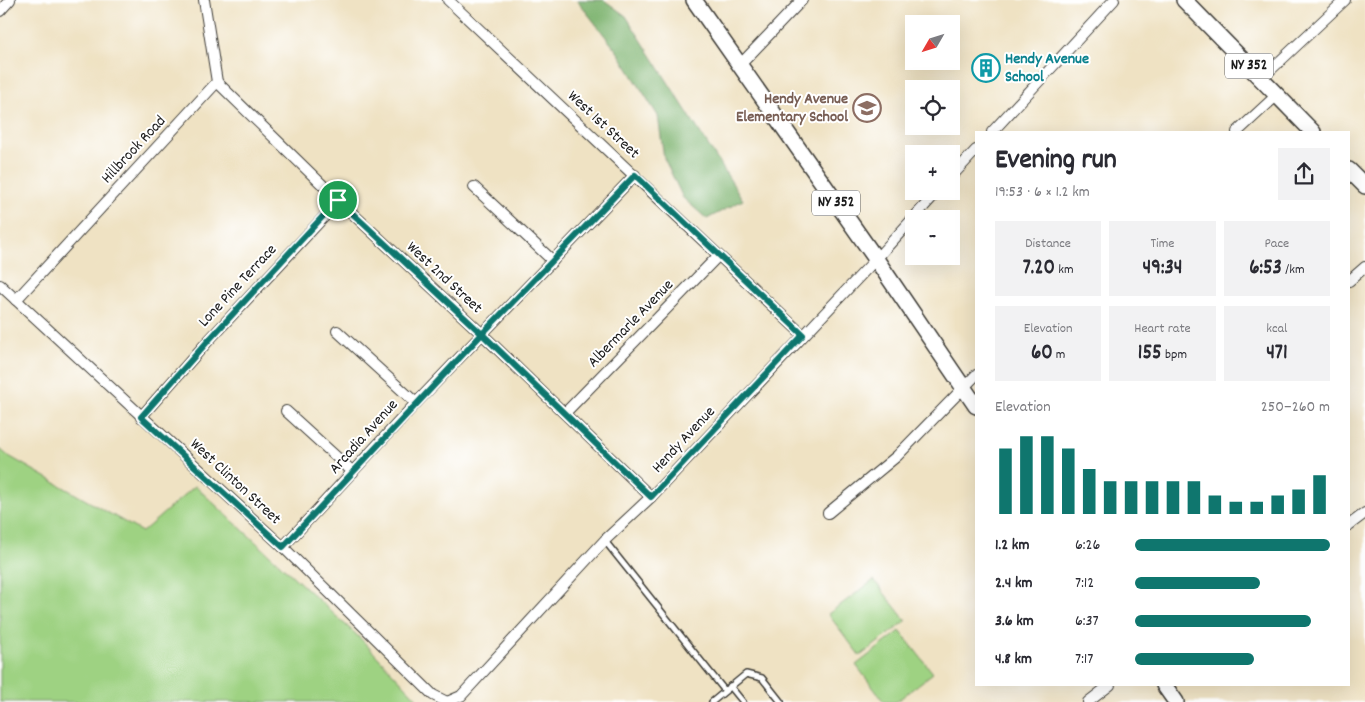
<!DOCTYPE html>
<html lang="en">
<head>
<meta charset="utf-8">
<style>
  :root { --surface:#fff; --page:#f2f2f3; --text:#2b2b33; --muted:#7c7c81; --accent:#0f766e }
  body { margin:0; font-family:Dekko,sans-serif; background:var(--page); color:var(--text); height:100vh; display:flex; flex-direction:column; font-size:19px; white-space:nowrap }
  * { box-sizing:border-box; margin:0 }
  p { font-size:16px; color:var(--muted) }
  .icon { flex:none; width:28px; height:28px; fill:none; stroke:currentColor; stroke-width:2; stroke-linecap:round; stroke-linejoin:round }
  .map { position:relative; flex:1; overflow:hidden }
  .panel { position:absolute; left:975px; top:131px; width:375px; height:555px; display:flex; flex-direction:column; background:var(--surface); border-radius:0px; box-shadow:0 5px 20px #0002 }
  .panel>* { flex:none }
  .needle { width:32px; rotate:231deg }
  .tools { position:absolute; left:905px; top:15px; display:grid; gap:10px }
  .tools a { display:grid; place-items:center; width:55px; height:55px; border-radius:0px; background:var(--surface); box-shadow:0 5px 20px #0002; font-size:25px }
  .pin { position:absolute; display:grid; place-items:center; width:42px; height:42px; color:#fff; margin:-21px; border:2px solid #fff; border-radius:50%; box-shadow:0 1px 5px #0007 }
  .round { display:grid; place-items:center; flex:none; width:52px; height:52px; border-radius:0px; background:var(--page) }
  .head { display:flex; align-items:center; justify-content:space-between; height:85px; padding:0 20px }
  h1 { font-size:28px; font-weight:700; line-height:38px }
  .stats { display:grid; grid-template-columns:repeat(3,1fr); gap:8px; height:85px; padding:5px 20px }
  .stats div { display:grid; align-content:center; border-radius:0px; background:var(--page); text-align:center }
  .stats b { font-size:21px; font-weight:700 }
  .stats small { font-size:14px; font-weight:400 }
  .stats p { font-size:14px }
  .chart { height:140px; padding:10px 20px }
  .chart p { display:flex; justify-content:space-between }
  .chart svg { width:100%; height:90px; margin-top:5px; stroke:var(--accent); stroke-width:6 }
  ul { padding:0 20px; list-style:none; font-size:16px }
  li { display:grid; grid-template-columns:80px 60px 1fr; align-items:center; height:38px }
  li i { height:12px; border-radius:6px; background:var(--accent) }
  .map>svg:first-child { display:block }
</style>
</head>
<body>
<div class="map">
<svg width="1365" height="702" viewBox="0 0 1365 702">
  <rect width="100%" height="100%" fill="#fff"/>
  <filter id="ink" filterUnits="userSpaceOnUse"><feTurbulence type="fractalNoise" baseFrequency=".02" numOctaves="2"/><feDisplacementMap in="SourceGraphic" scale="10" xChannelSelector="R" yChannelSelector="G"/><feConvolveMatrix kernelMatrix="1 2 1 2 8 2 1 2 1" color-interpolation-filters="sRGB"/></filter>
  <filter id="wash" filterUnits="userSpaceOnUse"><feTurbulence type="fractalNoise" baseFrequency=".0096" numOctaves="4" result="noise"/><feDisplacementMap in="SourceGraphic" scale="20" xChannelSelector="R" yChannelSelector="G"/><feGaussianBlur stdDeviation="1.12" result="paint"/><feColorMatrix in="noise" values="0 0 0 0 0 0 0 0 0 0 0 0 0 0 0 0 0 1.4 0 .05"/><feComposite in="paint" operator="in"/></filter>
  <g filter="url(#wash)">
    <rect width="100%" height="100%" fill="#efe2c3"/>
    <g fill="#9ed282" stroke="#5d774f">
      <path d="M0 449 7 455 142 532 195 486 361 639 420 702H0Z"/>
      <path d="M874 580 906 621 860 656 828 614Z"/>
      <path d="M900 631 933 673 896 702H884L856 665Z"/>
    </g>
    <path fill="#7eb470" stroke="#4d6846" d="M577 0H604L626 16 743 200 707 219 683 198 664 158 658 116 619 54Z"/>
  </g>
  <g filter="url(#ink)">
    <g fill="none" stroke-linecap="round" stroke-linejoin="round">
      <defs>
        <g id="lane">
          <path d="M605 541 725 691"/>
          <path d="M730 686 743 702"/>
          <path d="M712 702 746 674 762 678 781 702"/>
        </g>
        <g id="street">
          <path d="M448 0 803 335"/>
          <path d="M0 11 10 0"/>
          <path d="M739 66 802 0"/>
          <path d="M1262 78 1345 0"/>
          <path d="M217 82 339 201 482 334 651 497"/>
          <path d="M992 132 1114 0"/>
          <path d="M1237 132 1277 95"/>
          <path d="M951 177 976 150"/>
          <path d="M474 187 553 261"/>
          <path d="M1349 281 1365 267"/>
          <path d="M0 285 283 547 433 695 447 702"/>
          <path d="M16 300 217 82 204 0"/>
          <path d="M337 331 416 403"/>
          <path d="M286 411 353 472"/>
          <path d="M565 413 718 256"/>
          <path d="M141 417 208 341 339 201"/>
          <path d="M828 513 897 456 976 375"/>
          <path d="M1349 525 1365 513"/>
          <path d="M283 547 416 403 635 175"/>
          <path d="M447 702 461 696 605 540 651 497 876 259 938 191"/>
          <path d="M1088 702 1110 685"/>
        </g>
        <g id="primary">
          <path d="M694 0 876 259 976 406"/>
          <path d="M1184 0 1313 132"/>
          <path d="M1349 170 1365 186"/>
          <path d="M1164 685 1176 702"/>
        </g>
      </defs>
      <use href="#lane" stroke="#3c3a35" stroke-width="8"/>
      <use href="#street" stroke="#3c3a35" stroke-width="12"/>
      <use href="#primary" stroke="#3c3a35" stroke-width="18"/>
      <use href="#lane" stroke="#fff" stroke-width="5"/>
      <use href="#street" stroke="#fff" stroke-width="10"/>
      <use href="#primary" stroke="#fff" stroke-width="15"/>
    </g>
  </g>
  <g fill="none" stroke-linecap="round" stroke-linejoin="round" filter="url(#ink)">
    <defs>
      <path id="route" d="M338 200 208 341 141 417 283 547 482 334 651 497 803 335 635 175 482 334 338 200"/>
    </defs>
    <use href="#route" stroke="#fff" stroke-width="10"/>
    <use href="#route" stroke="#0f766e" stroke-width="6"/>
  </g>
  <defs>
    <symbol id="building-ring" viewBox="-11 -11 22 22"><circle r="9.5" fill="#fff" stroke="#0f9aa8" stroke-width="1.5"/><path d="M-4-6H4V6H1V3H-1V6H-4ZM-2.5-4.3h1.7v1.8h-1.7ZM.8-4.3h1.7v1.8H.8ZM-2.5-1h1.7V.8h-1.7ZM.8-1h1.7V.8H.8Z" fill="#0f9aa8"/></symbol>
    <symbol id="school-ring" viewBox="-11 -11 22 22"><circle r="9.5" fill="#fff" stroke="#8d6e63" stroke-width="1.5"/><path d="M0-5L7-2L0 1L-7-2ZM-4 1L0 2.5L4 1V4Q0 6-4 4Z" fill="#8d6e63"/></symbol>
  </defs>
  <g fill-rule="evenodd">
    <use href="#building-ring" x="970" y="52" width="32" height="32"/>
    <use href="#school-ring" x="851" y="92" width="32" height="32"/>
  </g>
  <g text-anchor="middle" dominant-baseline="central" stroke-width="4" stroke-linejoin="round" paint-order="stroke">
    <g fill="#fff" stroke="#606060" stroke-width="1">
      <rect x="1225" y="53.5" width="48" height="25" rx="4"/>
      <rect x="812" y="190.5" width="48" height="25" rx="4"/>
    </g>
    <g font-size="15" font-weight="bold" fill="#1c1c1c">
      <text x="1249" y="66">NY 352</text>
      <text x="836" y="203">NY 352</text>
    </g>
    <g font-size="16" font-weight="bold" fill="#0d838f" stroke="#fff" text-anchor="start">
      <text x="1005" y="59">Hendy Avenue<tspan x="1005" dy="18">School</tspan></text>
    </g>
    <g font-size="16" font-weight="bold" fill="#785e54" stroke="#fff" text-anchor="end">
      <text x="848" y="99">Hendy Avenue<tspan x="848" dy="18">Elementary School</tspan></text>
    </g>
    <g font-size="16" fill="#1c1c1c" stroke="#fff">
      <text transform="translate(603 125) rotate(43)">West 1st Street</text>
      <text transform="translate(134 150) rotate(-47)">Hillbrook Road</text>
      <text transform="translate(444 278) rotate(43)">West 2nd Street</text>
      <text transform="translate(238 286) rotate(-47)">Lone Pine Terrace</text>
      <text transform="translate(631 324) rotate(-46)">Albermarle Avenue</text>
      <text transform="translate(364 437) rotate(-48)">Arcadia Avenue</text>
      <text transform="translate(684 440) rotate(-47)">Hendy Avenue</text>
      <text transform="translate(235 482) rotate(43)">West Clinton Street</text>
    </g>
  </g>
</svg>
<div class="tools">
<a><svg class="needle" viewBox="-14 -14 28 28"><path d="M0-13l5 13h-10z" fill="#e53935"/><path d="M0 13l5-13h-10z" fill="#7c7c81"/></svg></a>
<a><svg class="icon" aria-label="locate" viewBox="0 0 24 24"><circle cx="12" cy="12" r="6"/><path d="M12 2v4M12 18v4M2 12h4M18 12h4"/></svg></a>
<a>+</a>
<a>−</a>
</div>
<div class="pin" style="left:338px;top:200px;background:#1e9e55"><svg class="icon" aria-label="arrive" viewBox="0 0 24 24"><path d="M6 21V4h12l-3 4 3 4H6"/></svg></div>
<section class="panel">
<div class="head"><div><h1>Evening run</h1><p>19:53 · 6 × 1.2 km</p></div><a class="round"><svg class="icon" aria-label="share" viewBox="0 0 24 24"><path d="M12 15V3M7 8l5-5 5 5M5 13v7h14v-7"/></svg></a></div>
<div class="stats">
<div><p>Distance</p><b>7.20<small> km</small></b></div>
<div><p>Time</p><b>49:34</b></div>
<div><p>Pace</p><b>6:53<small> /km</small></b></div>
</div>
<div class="stats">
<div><p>Elevation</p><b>60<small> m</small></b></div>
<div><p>Heart rate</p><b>155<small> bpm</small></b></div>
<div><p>kcal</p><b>471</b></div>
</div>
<div class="chart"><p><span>Elevation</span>250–260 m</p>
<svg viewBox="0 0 160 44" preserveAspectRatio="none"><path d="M5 44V12M15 44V6M25 44V6M35 44V12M45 44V22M55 44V28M65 44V28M75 44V28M85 44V28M95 44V28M105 44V35M115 44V38M125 44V38M135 44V35M145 44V32M155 44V25"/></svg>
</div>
<ul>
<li><b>1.2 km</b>6:26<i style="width:100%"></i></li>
<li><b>2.4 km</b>7:12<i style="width:64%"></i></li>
<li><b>3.6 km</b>6:37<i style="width:90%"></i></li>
<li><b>4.8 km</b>7:17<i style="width:61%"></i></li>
</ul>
</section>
</div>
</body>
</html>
